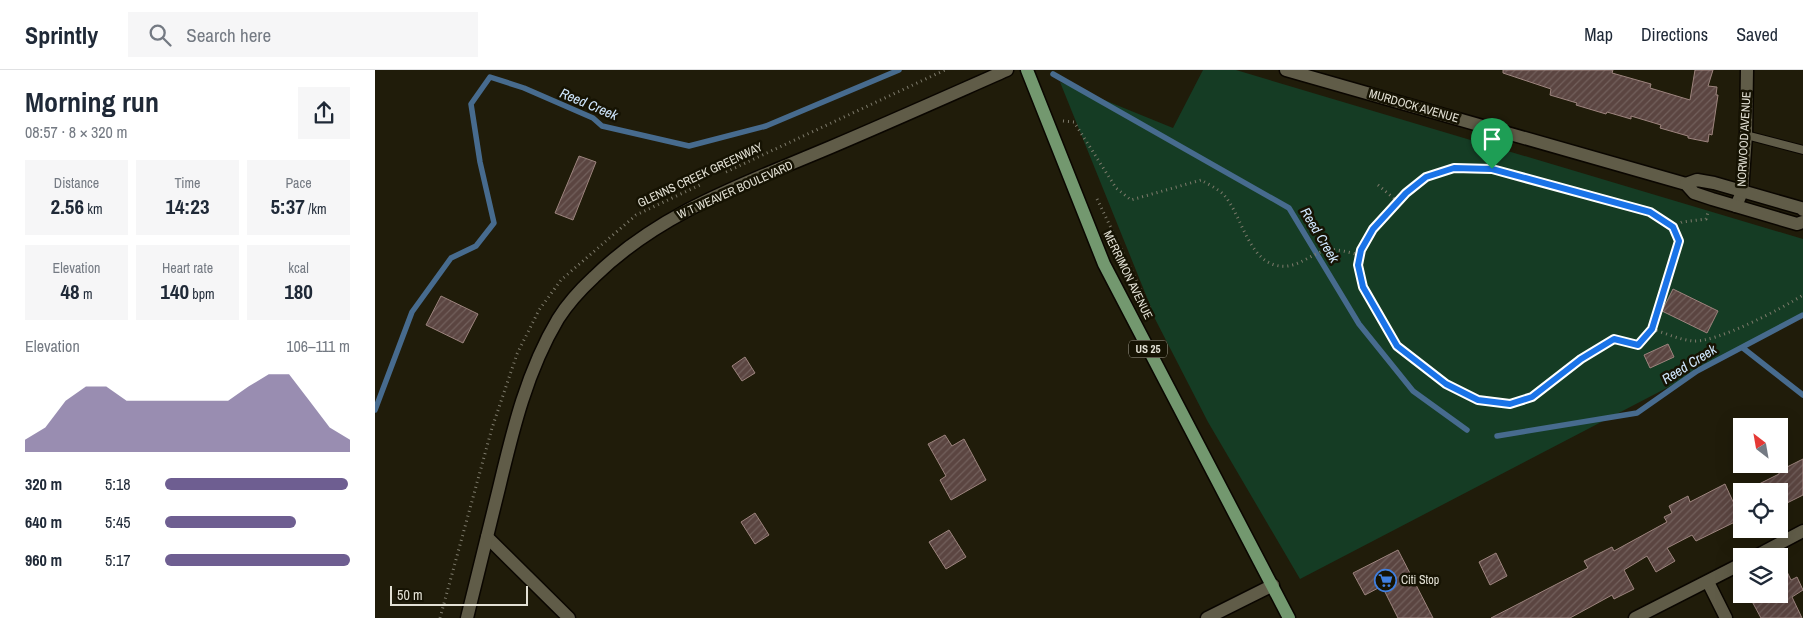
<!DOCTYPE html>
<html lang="en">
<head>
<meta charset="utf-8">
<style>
  :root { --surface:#fff; --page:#f6f6f7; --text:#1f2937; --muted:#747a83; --line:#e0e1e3; --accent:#6e5e91 }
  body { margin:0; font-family:"Archivo Narrow",sans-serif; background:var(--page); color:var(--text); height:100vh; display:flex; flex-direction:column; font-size:19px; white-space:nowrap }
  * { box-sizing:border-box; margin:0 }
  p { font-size:16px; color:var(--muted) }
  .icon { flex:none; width:28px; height:28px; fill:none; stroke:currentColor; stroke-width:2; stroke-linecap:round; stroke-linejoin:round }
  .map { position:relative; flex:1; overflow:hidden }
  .details { display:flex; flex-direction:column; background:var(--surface); width:375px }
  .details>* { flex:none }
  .needle { width:32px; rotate:329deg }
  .buttons { position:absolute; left:1358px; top:348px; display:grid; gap:10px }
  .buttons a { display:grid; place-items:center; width:55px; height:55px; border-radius:0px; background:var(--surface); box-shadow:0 5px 20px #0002; font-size:25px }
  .scale { position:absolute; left:15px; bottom:12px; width:138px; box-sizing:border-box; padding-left:5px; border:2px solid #e3e1d5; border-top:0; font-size:14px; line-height:18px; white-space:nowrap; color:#e3e1d5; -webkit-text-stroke:4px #161303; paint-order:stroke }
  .pin { position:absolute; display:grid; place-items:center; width:42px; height:42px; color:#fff; margin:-51px -21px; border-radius:50% 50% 50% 0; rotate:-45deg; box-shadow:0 0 5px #0007 }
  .pin .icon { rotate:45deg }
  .round { display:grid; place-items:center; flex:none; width:52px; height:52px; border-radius:0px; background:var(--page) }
  .head { display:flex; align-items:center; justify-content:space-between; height:85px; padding:0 25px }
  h1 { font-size:28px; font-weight:700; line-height:38px }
  .figures { display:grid; grid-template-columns:repeat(3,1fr); gap:8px; height:85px; padding:5px 25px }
  .figures div { display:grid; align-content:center; border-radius:0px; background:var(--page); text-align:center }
  .figures b { font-size:21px; font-weight:700 }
  .figures small { font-size:14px; font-weight:400 }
  .figures p { font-size:14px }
  .chart { height:140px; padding:10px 25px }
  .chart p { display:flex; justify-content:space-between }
  .chart svg { width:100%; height:90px; margin-top:5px; fill:var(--accent); opacity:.7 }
  ul { padding:0 25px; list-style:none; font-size:16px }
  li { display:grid; grid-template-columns:80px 60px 1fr; align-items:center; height:38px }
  li i { height:12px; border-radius:6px; background:var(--accent) }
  header { display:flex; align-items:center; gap:30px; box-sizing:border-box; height:70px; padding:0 25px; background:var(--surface); border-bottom:1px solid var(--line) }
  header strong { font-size:24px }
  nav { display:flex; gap:28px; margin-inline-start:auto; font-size:18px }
  .search { width:350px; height:45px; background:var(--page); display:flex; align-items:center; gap:12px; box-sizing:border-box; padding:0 18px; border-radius:0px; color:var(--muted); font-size:19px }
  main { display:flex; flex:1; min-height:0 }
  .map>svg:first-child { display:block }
</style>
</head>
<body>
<header>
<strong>Sprintly</strong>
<div class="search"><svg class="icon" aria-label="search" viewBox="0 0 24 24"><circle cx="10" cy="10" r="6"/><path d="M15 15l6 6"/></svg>Search here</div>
<nav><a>Map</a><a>Directions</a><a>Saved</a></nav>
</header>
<main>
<section class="details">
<div class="head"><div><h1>Morning run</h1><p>08:57 · 8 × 320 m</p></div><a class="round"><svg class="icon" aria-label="share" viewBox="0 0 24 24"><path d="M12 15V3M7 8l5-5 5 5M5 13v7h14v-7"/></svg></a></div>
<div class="figures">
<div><p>Distance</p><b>2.56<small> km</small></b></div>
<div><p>Time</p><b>14:23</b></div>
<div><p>Pace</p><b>5:37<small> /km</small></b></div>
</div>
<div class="figures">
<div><p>Elevation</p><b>48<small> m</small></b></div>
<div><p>Heart rate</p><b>140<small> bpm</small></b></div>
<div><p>kcal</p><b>180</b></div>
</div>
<div class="chart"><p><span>Elevation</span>106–111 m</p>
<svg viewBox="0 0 160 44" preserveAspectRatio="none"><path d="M0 44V38L10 32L20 19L30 12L40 12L50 19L60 19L70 19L80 19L90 19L100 19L110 12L120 6L130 6L140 19L150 32L160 38V44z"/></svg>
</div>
<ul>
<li><b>320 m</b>5:18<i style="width:99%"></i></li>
<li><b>640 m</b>5:45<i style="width:71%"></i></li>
<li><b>960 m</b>5:17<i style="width:100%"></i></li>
</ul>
</section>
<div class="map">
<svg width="1428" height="548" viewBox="0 0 1428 548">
  <defs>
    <pattern id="building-hatch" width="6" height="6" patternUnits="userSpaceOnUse" patternTransform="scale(1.25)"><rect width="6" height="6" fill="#5b4541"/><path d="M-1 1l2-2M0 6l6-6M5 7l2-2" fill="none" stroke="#72605c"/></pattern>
  </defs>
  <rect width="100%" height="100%" fill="#201c0a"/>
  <path fill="#153c24" d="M828 0H861L1428 169V247L925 509 833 352 777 243 775 235 685 12 798 58Z"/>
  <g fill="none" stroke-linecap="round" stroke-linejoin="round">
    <g stroke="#476b8e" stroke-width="5.5">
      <path d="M678 4 914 138 984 254 1038 321 1092 360"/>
      <path d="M1368 278 1428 325"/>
      <path d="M0 340 37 242 76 188 101 176 119 153 105 92 96 34 115 7 149 18 218 48 227 56 314 76 391 56 524 0"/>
      <path d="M1122 366 1262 343 1322 301 1428 245"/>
    </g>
  </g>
  <g fill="url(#building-hatch)" stroke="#9d847e">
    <path d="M1128 0H1238L1237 3 1276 14 1275 18 1315 30 1320 0H1338L1333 16 1342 17 1341 25H1343L1337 65 1334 64 1333 72 1313 68V66L1285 58 1286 55 1256 46V49L1232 42 1231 44 1201 35 1202 33 1175 25 1176 19 1128 3Z"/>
    <path d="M204 86 221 92 198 150 180 143Z"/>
    <path d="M1298 219 1343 241 1332 263 1287 241Z"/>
    <path d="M66 226 103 244 88 273 51 255Z"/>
    <path d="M1293 274 1299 287 1275 298 1269 285Z"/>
    <path d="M370 287 380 303 367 311 357 296Z"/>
    <path d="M570 365 577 376 589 369 611 410 576 430 565 410 571 406 553 374Z"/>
    <path d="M1428 389V425L1404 437V421H1370L1404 404V401Z"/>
    <path d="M1350 414 1366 449 1321 471 1317 465 1292 478 1300 491 1281 502 1272 486 1249 500 1259 519 1239 529 1237 525 1195 548H1116L1213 498 1209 491 1237 477 1239 481 1292 452 1289 447 1297 443 1294 436 1313 426 1315 432Z"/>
    <path d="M380 443 394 465 380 474 366 452Z"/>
    <path d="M574 460 591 487 571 499 554 472Z"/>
    <path d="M1023 480 1058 548H1023L1007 516 990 525 978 503Z"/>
    <path d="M1121 483 1132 506 1115 515 1104 492Z"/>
    <path d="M1404 485 1416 510 1422 507 1428 520 1417 527 1427 548H1386L1373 524H1404Z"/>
  </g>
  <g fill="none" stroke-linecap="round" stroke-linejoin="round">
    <defs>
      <path id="service" d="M1371 65 1428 80"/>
      <g id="minor">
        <path d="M1361 136 1367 122 1371 65 1372 0"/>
        <path d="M112 467 194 548"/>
        <path d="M1381 486 1428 461"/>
        <path d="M1333 512 1351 548"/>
        <path d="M832 548 898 515"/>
        <path d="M1260 548 1366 494"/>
      </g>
      <g id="tertiary">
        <path d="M911 0 1311 114 1319 123 1337 129 1422 154 1428 152"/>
        <path d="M1311 114 1322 110 1339 113 1426 138 1428 140"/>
      </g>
      <path id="secondary" d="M92 548C103 505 113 461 124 418 138 359 152 301 183 249 193 233 205 220 219 207 285 142 371 113 456 77 515 52 573 26 632 0"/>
      <path id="primary" d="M652 0 729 194 914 548"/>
    </defs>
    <use href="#service" stroke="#0a0600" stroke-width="10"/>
    <use href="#minor" stroke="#0a0600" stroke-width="15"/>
    <use href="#tertiary" stroke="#0a0600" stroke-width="15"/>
    <use href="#secondary" stroke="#0a0600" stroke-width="15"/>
    <use href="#primary" stroke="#0a0600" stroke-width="15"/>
    <g stroke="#7e7b6c" stroke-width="3" stroke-dasharray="1 4" stroke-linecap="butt">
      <path d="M688 51 699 52 741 118 756 130 826 110C833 114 843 119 849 125 866 144 873 188 900 195 919 201 934 185 951 180 961 178 975 183 985 185"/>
      <path d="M1079 98 1117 99 1275 142 1297 157 1304 171 1277 259 1263 275 1239 269 1206 289 1157 327 1135 333 1103 330 1071 314 1023 276 988 217 983 195 986 180 998 159 1031 123 1051 107Z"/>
      <path d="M351 102 570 0"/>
      <path d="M1003 115 1023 132"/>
      <path d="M722 129 777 243"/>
      <path d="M1297 157 1307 152 1331 149 1333 142"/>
      <path d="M1277 259C1290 263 1305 270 1318 271 1341 273 1408 238 1428 225"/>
      <path d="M65 548 117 358 142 284 164 240 186 210 261 145 325 115"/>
    </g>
    <use href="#service" stroke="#605c48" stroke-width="8"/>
    <use href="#minor" stroke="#605c48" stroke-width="12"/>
    <use href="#tertiary" stroke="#605c48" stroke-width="12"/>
    <use href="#secondary" stroke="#605c48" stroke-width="12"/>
    <use href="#primary" stroke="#73986f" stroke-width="12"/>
  </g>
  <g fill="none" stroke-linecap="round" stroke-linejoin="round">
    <defs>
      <path id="route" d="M1079 98 1117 99 1275 142 1298 157 1304 171 1277 259 1263 275 1239 269 1206 289 1157 327 1135 334 1103 330 1071 314 1022 276 988 217 983 195 986 180 998 159 1031 123 1051 107Z"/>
    </defs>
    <use href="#route" stroke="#fff" stroke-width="10"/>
    <use href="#route" stroke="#1a73e8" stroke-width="6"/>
  </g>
  <defs>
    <symbol id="supermarket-ring" viewBox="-11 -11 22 22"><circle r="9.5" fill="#161303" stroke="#3f7fe0" stroke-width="1.5"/><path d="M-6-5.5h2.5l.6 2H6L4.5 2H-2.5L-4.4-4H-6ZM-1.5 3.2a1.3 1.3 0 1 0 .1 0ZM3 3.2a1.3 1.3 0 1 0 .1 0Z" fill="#3f7fe0"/></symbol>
  </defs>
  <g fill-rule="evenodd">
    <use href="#supermarket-ring" x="998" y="498" width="25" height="25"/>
  </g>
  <g text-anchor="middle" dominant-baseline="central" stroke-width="5" stroke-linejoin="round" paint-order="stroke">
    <rect fill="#161303" stroke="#a6a396" stroke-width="1" x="754" y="270.5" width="38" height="17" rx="4"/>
    <g font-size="11" font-weight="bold" fill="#e3e1d5">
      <text x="773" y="279">US 25</text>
    </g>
    <g font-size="12" fill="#e3e1d5" stroke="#161303">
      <text transform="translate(1039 36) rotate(16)">MURDOCK AVENUE</text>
      <text transform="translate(1369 69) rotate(-87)">NORWOOD AVENUE</text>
      <text transform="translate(325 105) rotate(-25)">GLENNS CREEK GREENWAY</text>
      <text transform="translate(360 120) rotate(-24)">W T WEAVER BOULEVARD</text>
      <text transform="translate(753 205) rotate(64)">MERRIMON AVENUE</text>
    </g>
    <g font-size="12" fill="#e3e1d5" stroke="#161303" text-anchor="start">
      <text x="1026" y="510">Citi Stop</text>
    </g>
    <g font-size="14" font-style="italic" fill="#cfe6fd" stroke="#161303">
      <text transform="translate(214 34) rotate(23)">Reed Creek</text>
      <text transform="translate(945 165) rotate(59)">Reed Creek</text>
      <text transform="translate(1314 294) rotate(-32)">Reed Creek</text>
    </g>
  </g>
</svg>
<div class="buttons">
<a><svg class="needle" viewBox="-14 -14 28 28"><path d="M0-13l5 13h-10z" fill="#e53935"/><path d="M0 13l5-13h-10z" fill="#747a83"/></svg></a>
<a><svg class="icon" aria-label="locate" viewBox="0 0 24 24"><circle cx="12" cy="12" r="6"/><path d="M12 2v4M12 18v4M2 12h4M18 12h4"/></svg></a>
<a><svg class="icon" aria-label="layers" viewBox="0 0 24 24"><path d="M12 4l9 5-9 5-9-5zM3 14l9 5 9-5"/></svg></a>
</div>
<div class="scale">50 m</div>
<div class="pin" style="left:1117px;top:99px;background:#1e9e55"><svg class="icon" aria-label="arrive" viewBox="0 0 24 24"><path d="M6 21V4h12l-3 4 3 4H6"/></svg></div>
</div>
</main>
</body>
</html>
